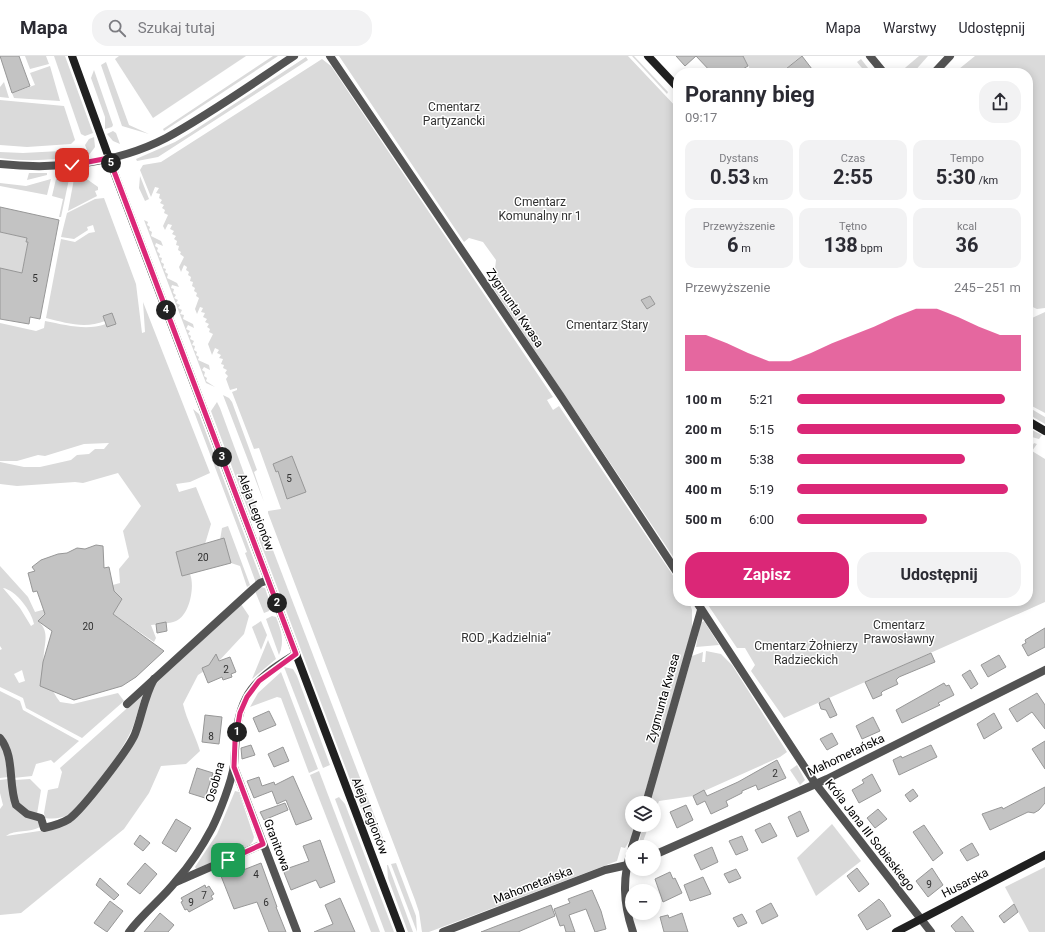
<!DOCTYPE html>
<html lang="pl">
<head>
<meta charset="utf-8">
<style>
  :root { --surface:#fff; --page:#f2f2f3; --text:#2b2b33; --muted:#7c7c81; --line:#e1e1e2; --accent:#db2777 }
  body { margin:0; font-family:Roboto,sans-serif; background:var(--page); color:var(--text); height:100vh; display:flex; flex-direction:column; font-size:15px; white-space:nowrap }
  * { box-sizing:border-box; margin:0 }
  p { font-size:13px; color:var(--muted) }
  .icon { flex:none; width:22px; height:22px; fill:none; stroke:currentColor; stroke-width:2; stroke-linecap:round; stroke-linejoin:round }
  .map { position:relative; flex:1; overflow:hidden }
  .details { position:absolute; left:673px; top:12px; width:360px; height:538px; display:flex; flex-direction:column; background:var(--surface); border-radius:16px; box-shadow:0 2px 10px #0003 }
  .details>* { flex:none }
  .controls { position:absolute; left:625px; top:740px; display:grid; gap:8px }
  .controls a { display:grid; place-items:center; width:36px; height:36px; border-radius:50%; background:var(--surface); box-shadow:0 2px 10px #0003; font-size:20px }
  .pin { position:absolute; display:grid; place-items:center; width:34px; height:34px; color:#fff; margin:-17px; border-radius:8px; box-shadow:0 2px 6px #0006 }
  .km { position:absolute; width:20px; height:20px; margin:-10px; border-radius:50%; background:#222; color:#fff; font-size:11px; line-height:20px; text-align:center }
  .round { display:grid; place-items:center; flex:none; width:42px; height:42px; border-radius:16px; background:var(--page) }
  .overview { display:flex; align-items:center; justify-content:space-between; height:68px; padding:0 12px }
  h1 { font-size:22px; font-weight:700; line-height:30px }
  .stats { display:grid; grid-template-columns:repeat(3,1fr); gap:6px; height:68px; padding:4px 12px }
  .stats div { display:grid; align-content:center; border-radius:10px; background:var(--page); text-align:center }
  .stats b { font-size:20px; font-weight:700 }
  .stats small { font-size:11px; font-weight:400 }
  .stats p { font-size:11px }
  .chart { height:112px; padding:8px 12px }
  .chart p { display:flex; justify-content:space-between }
  .chart svg { width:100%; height:72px; margin-top:4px; fill:var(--accent); opacity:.7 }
  .primary-button { display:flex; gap:8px; margin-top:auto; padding:8px 12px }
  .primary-button a { flex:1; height:46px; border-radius:16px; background:var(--accent); color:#fff; font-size:16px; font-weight:700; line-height:46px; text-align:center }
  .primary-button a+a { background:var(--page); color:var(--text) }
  ul { padding:0 12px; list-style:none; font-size:13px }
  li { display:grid; grid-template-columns:64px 48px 1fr; align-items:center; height:30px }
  li i { height:10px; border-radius:5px; background:var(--accent) }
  header { display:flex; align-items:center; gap:24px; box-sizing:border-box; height:56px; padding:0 20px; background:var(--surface); border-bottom:1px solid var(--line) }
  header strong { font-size:19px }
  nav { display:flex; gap:22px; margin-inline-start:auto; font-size:14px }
  .search { width:280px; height:36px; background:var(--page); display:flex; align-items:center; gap:10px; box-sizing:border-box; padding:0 14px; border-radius:16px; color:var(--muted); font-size:15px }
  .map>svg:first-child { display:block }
</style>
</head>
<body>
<header>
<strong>Mapa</strong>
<div class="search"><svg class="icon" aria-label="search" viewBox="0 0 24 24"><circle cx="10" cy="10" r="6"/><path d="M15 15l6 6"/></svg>Szukaj tutaj</div>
<nav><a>Mapa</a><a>Warstwy</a><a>Udostępnij</a></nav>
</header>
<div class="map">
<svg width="1045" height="876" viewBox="0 0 1045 876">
  <rect width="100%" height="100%" fill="#fff"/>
  <g fill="#dadada" fill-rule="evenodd">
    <path d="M25 0H46L49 8 30 13Z"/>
    <path d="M54 0H65L93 77 85 80 81 78Z"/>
    <path d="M119 0H246L153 62 115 3Z"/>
    <path d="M273 0H278L164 75 163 73Z"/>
    <path d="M339 0H628L678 53V508L495 235 493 231 496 204 483 186 469 182 464 186Z"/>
    <path d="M632 0H634L668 36 667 38Z"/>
    <path d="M743 0H801L781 17H752Z"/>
    <path d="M919 0H928L913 17H899Z"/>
    <path d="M975 0H1045V252L1037 253 1028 249V17H954Z"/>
    <path d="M306 1 308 4 158 101 137 105 136 103 175 86 190 77Z"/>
    <path d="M322 3 331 10 553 341 547 344 553 354 559 350 678 527V545H689L692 554V573L642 747H632V769H636L633 779 625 792 621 791 617 805 429 876H422L419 856 415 844 268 457V455L281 453 259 392 254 393 232 336 237 334V332L230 334 226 323 228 320 225 317 227 314 223 312 224 309 221 308 223 303 219 302 221 299 217 297 219 294 215 292 212 299 208 288 213 278 209 276 210 273 207 271 209 268 205 266 207 263 203 261 205 257 201 256 203 252 200 251 197 258 195 253 199 242 196 240 197 237 194 235 195 232 192 230 193 226 190 225 191 221 188 219 189 216 186 214 187 211 184 209 181 216 179 211 184 201 180 198 181 196 178 194 179 190 176 189 177 185 174 183 176 180 172 178 174 175 170 173 172 169 168 168 165 174 163 170 168 159 164 157 165 154 162 152 164 149 160 147 162 144 159 142 160 138 156 137 159 132 155 131 151 141 140 114 143 109 161 106Z"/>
    <path d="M861 3 872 17H866L857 6Z"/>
    <path d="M106 6 129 69 149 78 122 70 101 9Z"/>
    <path d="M50 10 60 45 14 42 12 37 35 29 30 17Z"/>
    <path d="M94 14 113 69 112 71 105 73V61L91 22Z"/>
    <path d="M4 26 9 42 0 41V31Z"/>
    <path d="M0 44 64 50 75 84 71 88 27 91 0 89Z"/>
    <path d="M113 75 116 77 120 88 113 85 107 78Z"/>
    <path d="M94 81 95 91 89 99 85 89 89 83Z"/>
    <path d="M80 94 82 100C55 104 27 106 0 102V96L23 97Z"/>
    <path d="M29 117H47V119L27 124Z"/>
    <path d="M140 120 149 143 145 145 139 132Z"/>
    <path d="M84 121 98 131V134L95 135 97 140 68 155 74 123Z"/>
    <path d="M51 123 47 139 0 130V127L26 130Z"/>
    <path d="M56 123H69L61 161H59L63 143 52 140Z"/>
    <path d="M104 142 136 228 142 277 145 276 143 246 210 417 190 426 176 428 179 436 196 431 211 468 205 488 176 496 182 520 190 518C195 530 190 559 176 565 169 568 158 568 151 569L156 582 154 586 113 558 122 543 109 530 120 527 119 513 129 501 123 475 141 450 118 417 83 427 75 426 17 430 0 428V406L24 411H40L71 404 77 399 89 398 95 393H104L109 387 84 388 45 400 38 399 17 405H0V267L36 275 44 272 45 265C66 269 86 275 106 268L105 265C85 273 66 267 46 262L61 183 75 186 89 177 95 176 93 169 87 171 88 174 74 183 61 181 67 157 95 143Z"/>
    <path d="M144 164 148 166 147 169 150 171 149 174 152 176 151 180 161 185 163 190 156 187 155 190 158 192 157 195 160 198 159 201 162 202 161 206 164 208 163 212 166 213 165 216 168 218 167 222 177 227 179 231 172 229 171 232 174 233 173 237 176 239 174 242 178 244 176 247 180 249 178 252 182 254 180 258 184 259 183 263 193 268 194 272 188 269 186 273 190 275 188 278 191 280 190 283 194 285 192 289 195 290 194 294 197 296 196 299 199 301 198 304 209 309 210 314 204 311 202 314 205 316 204 320 207 322 206 325 215 331 206 327Z"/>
    <path d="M0 176 27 182 26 186H28L15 252 0 212Z"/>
    <path d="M1045 256V357L1028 348V268L1032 262Z"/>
    <path d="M223 339 229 342 232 346 257 414 254 416 264 446Z"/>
    <path d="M217 346 220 352 260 461 256 462 250 459 211 355Z"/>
    <path d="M1028 351 1045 361V368L1028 358Z"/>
    <path d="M193 353 199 358 261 523 256 527 245 497 247 496Z"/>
    <path d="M1028 372 1042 379 1039 383 1028 380Z"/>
    <path d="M1034 387 1037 388 1032 395 1045 403V546L784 662 751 615 755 609 745 592H737L706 546 704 547 703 545H1028V391L1031 392Z"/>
    <path d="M263 468 383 782 378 784 368 771 259 483V477Z"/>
    <path d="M228 470 250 529 247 531 240 510 231 507 224 483 220 484 222 472Z"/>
    <path d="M0 510 28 541 35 556 46 553 47 555 38 565C52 577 42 591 44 606 46 621 51 634 60 646L73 648 118 637 124 645 82 682 26 652 23 642 0 631V594L2 593 0 590ZM3 532C16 534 32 556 34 568L31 570 20 552ZM22 614 25 625 19 627 14 618Z"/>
    <path d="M261 531 265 532 271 550 269 555 264 557 255 535Z"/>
    <path d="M241 548 249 560 244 578 218 606 198 619 183 648C187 665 195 678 200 695L186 708 161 710 149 737 124 773 21 857 0 859V753L3 749 0 737V724L8 723 10 741 38 764 40 771C30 777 15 773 6 780L46 774 66 768 132 690 147 641 160 621Z"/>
    <path d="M272 560 276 561C281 574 285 585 279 599L266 563Z"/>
    <path d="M261 565 267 579 261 594 252 571Z"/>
    <path d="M704 565 719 589 696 591 700 567Z"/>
    <path d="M268 584 276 603 252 623Z"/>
    <path d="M706 595 721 598 732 609 787 696 780 701 693 740 659 745 654 758V747H649L692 600 703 596 702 606H705Z"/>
    <path d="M284 611 293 613 297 620 330 709 323 712Z"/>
    <path d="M281 616 318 713 309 717 281 642 277 641 250 651 258 637Z"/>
    <path d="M0 635 20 645 23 654 79 685 54 707 51 704 36 708 32 720 13 722 0 680Z"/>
    <path d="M143 638C139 649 137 661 132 673 124 692 87 747 69 758 61 763 53 763 45 762L44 757 48 734 58 732 62 716 60 712Z"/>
    <path d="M0 685 3 690 8 721 0 722Z"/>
    <path d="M797 709 805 724 800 729 790 714Z"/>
    <path d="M319 715 380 876H371L310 719Z"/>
    <path d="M30 723 41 734 37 758C15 752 16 744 15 724Z"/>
    <path d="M235 735 239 736 254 781 253 785 250 789 196 813 195 811 217 778Z"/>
    <path d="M339 741 345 748 394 876H385L335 743Z"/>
    <path d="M832 768 861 805 816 840 797 802Z"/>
    <path d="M643 769H649L641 791H638Z"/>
    <path d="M396 807 416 860 417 876 391 808Z"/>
    <path d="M387 809H388L413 876H408L388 822Z"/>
    <path d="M1045 811V876H1029L1005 831Z"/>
  </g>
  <g fill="#c3c3c3" stroke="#979797">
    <path d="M0 0H19L30 30 12 37Z"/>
    <path d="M676 0H743L748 10 736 17H712L696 0 685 10Z"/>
    <path d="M802 0 815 17H781Z"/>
    <path d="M0 151 59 164 40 263 30 261 29 268 0 263V212L22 217 28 186H26L27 182 0 176Z"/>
    <path d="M650 240 655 248 647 253 641 244Z"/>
    <path d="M112 257 116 268 107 271 103 260Z"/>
    <path d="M292 400 306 436 287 443 278 415 276 416 273 408Z"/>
    <path d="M224 482 231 507 182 520 176 496Z"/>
    <path d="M96 489 103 490 104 512 109 511 114 535 122 543 113 558 164 595 136 621 122 630 74 644 40 630 43 606 52 575 38 565 45 558 37 535 33 536 28 517 35 515 32 511 41 504 58 498 67 497 77 492 85 493Z"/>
    <path d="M166 566 167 575 157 577 156 568Z"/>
    <path d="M1045 572V591L1028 600 1022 589 1026 587 1025 584Z"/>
    <path d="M931 597 935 606 899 621 896 624 898 628 883 635 881 637 882 639 873 643 865 626Z"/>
    <path d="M216 598 219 605 230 601 236 616 231 618 232 621 223 624 222 621 208 627 202 612 209 609Z"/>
    <path d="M999 599 1006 611 988 621 981 609Z"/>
    <path d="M970 614 978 628 971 633 962 619Z"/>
    <path d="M944 627 946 630 949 629 954 639 938 647 940 649 902 667 896 654Z"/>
    <path d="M1037 637 1045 649V673L1032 656 1017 666 1009 653Z"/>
    <path d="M829 642 837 659 830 662 826 654 821 653 819 647Z"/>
    <path d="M269 655 276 669 259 676 253 662Z"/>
    <path d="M994 657 1002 672 984 683 977 668Z"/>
    <path d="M205 659 222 661 219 688 202 686Z"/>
    <path d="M873 661 880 675 862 683 856 670Z"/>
    <path d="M832 677 838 688 827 694 820 683Z"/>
    <path d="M1045 685V713L1032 693Z"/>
    <path d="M251 689 255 699 242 703 241 692Z"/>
    <path d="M931 689 937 701 899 719 893 704 901 700 902 702Z"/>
    <path d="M283 691 289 705 274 711 268 698Z"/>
    <path d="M777 704 786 722 758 734 756 729 742 735V737L726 745 728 750 711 758 705 745 697 749 693 740 704 734 707 740 738 726Z"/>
    <path d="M197 712 213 717 205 742 189 737Z"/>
    <path d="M872 718 881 735 859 747 852 734 864 727 862 724Z"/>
    <path d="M293 720 312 763 296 769 286 744 277 748 272 735 254 742 247 725 259 721 262 730 274 726 275 729Z"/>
    <path d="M1045 731V747L1039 754 1034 757 1028 756 990 774 982 758 1002 751 1003 753Z"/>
    <path d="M913 733 918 740 910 746 905 739Z"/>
    <path d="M285 747 288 754 264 764 260 756Z"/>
    <path d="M686 749 693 764 677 772 670 756Z"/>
    <path d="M878 753 887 763 875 772 867 762Z"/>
    <path d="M800 755 809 775 797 781 788 761Z"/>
    <path d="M176 763 191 772 176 796 162 787Z"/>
    <path d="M770 767 777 780 762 787 755 774Z"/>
    <path d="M924 769 943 797 933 805 913 776Z"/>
    <path d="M140 779 150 787 143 795 134 788Z"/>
    <path d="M742 780 748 794 736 799 729 785Z"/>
    <path d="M320 784 335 826 320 832 316 824 291 834 283 814 309 805 303 790Z"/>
    <path d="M972 787 979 799 967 805 960 794Z"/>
    <path d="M712 791 718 806 701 814 694 799Z"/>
    <path d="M145 807 157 818 140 838 127 828Z"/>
    <path d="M261 807 277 851H276L286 876H269L257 846 234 853 221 820 232 815 233 818Z"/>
    <path d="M857 812 869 828 859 836 847 820Z"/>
    <path d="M932 812 943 829 928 841 916 825Z"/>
    <path d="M736 813 741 822 729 827 724 818Z"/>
    <path d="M670 816 673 823 675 822 682 837 663 846 655 823Z"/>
    <path d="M703 821 711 838 690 845 684 829Z"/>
    <path d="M100 822 119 839 114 844 96 829Z"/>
    <path d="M205 829 206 832 209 830 214 838 211 840 213 843 189 856 187 853 185 854 181 846 183 845 181 842Z"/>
    <path d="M592 834 601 855 606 873 595 876 586 853 569 859 575 876H566L564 869 560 870 554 853 570 847 568 843Z"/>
    <path d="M340 842 355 876H314L333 868 325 849Z"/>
    <path d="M879 843 883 847 891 860 867 874 858 859Z"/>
    <path d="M110 845 123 855 107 876 94 867Z"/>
    <path d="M771 847 778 860 762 868 756 855Z"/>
    <path d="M1014 848 1018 856 1004 867 999 860Z"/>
    <path d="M551 849 555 860 518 876H481Z"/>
    <path d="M160 857 174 869 168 876H144Z"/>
    <path d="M682 857 688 876H664L660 861 668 859 669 862Z"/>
    <path d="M742 858 747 867 738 871 733 862Z"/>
    <path d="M962 860 974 876H956L951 870Z"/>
  </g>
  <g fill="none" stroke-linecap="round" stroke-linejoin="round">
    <g stroke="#535353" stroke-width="8">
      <path d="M330 0 560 339 678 518"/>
      <path d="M870 0 884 17"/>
      <path d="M934 17 950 0"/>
      <path d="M0 108C55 114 116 108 166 82 210 58 252 28 294 0"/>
      <path d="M696 545 815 727 931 876"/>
      <path d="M127 648 253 533 260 527 268 524"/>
      <path d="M0 682C15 700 8 728 16 749L27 758 41 762 44 772C53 770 61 768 69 763 82 754 129 693 135 678 142 660 144 641 154 623"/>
      <path d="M234 711 297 876"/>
      <path d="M646 747 701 554"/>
      <path d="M632 791 639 769"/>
      <path d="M632 792C622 821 623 847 633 876"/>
      <path d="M654 799 827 723 1045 614"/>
      <path d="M176 826 263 788"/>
      <path d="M129 876C143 857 162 843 176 825 190 809 202 791 212 772 219 758 232 725 234 709 236 686 235 663 246 642 256 622 278 609 296 598"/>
      <path d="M443 876 605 814 632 808"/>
    </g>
    <g stroke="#202020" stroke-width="8">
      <path d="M72 0 117 124 401 876"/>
      <path d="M648 0 678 32"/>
      <path d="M1028 365 1045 375"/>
      <path d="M896 876 1045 799"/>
    </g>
  </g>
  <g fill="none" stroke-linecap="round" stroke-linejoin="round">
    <defs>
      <path id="route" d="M72 109 109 102 296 598 259 625 247 641 240 657 235 685 234 711 263 788 228 804"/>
    </defs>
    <use href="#route" stroke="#fff" stroke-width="8"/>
    <use href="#route" stroke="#db2777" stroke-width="5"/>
  </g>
  <g text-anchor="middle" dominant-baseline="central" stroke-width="3" stroke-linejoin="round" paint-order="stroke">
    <g font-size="10" fill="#313131">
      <text x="35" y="222">5</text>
      <text x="289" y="422">5</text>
      <text x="203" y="501">20</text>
      <text x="88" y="570">20</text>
      <text x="226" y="613">2</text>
      <text x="211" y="680">8</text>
      <text x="775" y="717">2</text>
      <text x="256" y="818">4</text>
      <text x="929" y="828">9</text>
      <text x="204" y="839">7</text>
      <text x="191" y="846">9</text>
      <text x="266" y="846">6</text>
    </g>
    <g font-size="12" fill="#313131" stroke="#fff">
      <text x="454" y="51">Cmentarz<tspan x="454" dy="14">Partyzancki</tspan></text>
      <text x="540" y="146">Cmentarz<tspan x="540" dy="14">Komunalny nr 1</tspan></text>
      <text x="607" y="269">Cmentarz Stary</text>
      <text x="899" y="569">Cmentarz<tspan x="899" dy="14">Prawosławny</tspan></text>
      <text x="506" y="582">ROD „Kadzielnia”</text>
      <text x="806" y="590">Cmentarz Żołnierzy<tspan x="806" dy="14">Radzieckich</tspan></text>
    </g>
    <g font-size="12" fill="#000" stroke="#fff">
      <text transform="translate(515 252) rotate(56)">Zygmunta Kwasa</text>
      <text transform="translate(256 456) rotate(69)">Aleja Legionów</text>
      <text transform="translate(663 642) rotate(-74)">Zygmunta Kwasa</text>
      <text transform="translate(846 699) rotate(-25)">Mahometańska</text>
      <text transform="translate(215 726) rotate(-74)">Osobna</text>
      <text transform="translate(370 760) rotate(69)">Aleja Legionów</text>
      <text transform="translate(870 779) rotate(52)">Króla Jana III Sobieskiego</text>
      <text transform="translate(277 789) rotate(69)">Granitowa</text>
      <text transform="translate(965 827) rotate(-27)">Husarska</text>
      <text transform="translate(533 829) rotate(-21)">Mahometańska</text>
    </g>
  </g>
</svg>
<div class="controls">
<a><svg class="icon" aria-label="layers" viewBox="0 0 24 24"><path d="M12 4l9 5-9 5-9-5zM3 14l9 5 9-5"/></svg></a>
<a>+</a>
<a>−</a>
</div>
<div class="pin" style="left:228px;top:804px;background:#1e9e55"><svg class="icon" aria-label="arrive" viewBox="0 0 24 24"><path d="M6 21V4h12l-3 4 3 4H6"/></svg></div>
<div class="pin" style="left:72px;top:109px;background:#d93025"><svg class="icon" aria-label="check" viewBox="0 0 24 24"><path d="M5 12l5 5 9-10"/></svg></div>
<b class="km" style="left:237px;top:676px">1</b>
<b class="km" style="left:277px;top:547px">2</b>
<b class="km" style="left:222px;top:401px">3</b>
<b class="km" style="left:166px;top:254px">4</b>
<b class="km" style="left:111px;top:107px">5</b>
<section class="details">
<div class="overview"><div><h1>Poranny bieg</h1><p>09:17</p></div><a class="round"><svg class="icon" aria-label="share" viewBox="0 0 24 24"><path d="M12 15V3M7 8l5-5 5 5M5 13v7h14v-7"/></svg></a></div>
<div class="stats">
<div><p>Dystans</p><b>0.53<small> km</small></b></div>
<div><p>Czas</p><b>2:55</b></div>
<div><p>Tempo</p><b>5:30<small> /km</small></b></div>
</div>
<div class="stats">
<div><p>Przewyższenie</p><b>6<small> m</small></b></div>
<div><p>Tętno</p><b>138<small> bpm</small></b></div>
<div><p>kcal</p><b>36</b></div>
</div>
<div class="chart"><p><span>Przewyższenie</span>245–251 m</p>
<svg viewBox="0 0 160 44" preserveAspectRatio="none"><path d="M0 44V22L10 22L20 27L30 33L40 38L50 38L60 33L70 27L80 22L90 17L100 11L110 6L120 6L130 11L140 17L150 22L160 22V44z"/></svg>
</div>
<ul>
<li><b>100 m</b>5:21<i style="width:93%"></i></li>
<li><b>200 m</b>5:15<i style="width:100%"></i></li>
<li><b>300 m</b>5:38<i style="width:75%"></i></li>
<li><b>400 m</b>5:19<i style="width:94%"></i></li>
<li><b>500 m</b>6:00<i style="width:58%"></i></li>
</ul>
<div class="primary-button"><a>Zapisz</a><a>Udostępnij</a></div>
</section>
</div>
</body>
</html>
